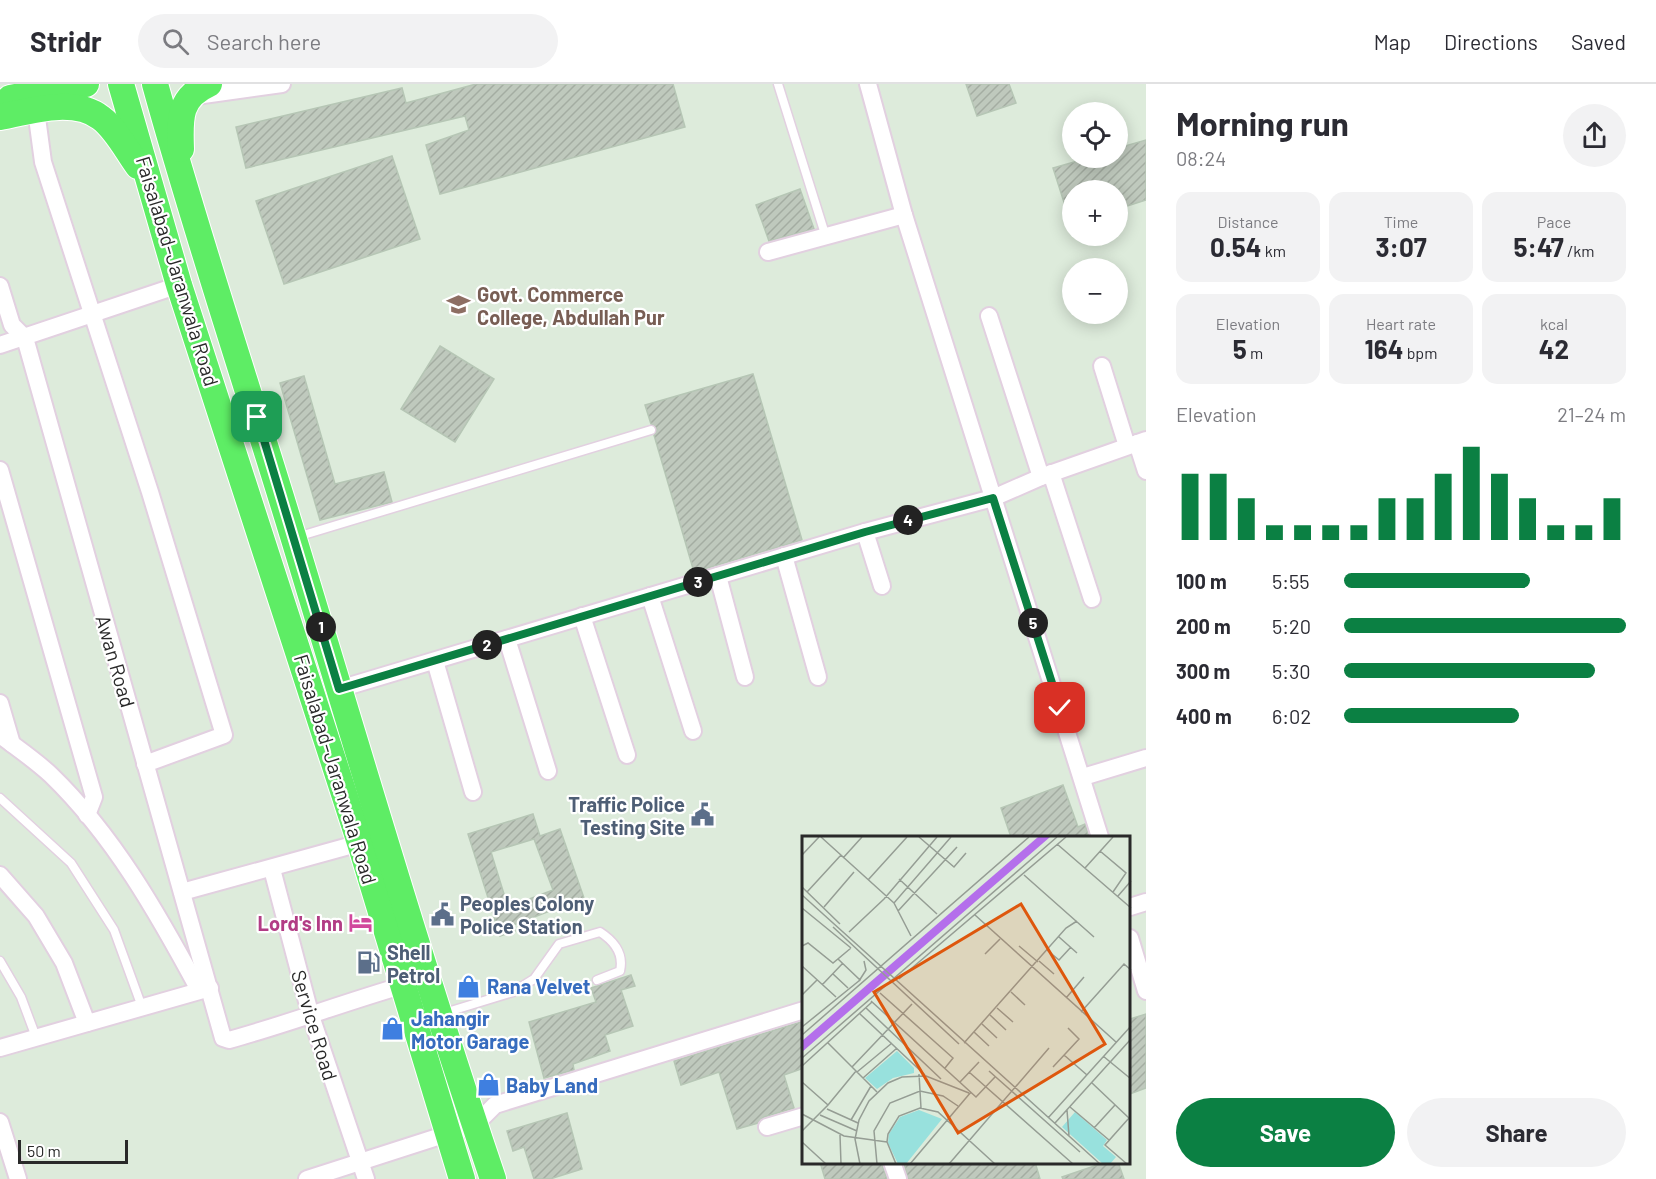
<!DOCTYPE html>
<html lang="en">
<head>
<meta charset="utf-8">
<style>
  :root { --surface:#fff; --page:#f2f2f3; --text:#2b2b33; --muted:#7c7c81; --line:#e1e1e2; --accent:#0b8043 }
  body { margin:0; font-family:Barlow,sans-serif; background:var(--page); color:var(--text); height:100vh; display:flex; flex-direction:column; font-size:22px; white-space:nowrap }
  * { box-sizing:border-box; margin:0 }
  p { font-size:20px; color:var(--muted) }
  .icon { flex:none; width:33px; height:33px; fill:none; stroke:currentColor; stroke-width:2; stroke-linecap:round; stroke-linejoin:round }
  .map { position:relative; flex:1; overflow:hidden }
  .drawer { display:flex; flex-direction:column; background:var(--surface); width:510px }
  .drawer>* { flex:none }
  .buttons { position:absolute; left:1062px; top:18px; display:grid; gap:12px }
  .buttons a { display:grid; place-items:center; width:66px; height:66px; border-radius:50%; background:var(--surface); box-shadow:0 3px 15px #0003; font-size:30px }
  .scale { position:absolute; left:18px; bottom:15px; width:110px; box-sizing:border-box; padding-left:6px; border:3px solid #292929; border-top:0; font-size:16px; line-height:21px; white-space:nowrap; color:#292929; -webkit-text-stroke:4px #fff; paint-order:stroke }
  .pin { position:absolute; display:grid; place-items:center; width:51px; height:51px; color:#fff; margin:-26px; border-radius:12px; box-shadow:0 3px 9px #0006 }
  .km { position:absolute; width:30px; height:30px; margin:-15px; border-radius:50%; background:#222; color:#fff; font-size:16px; line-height:30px; text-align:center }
  .round { display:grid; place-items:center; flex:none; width:63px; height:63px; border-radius:32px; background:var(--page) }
  .headline { display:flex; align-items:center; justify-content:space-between; height:102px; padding:0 30px }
  h1 { font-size:33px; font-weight:700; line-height:45px }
  .metrics { display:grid; grid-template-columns:repeat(3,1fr); gap:9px; height:102px; padding:6px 30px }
  .metrics div { display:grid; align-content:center; border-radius:15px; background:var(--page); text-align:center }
  .metrics b { font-size:26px; font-weight:700 }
  .metrics small { font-size:16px; font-weight:400 }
  .metrics p { font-size:16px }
  .chart { height:168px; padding:12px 30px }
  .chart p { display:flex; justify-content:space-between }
  .chart svg { width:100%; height:108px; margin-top:6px; stroke:var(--accent); stroke-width:6 }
  .button { display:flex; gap:12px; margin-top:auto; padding:12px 30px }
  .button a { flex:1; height:69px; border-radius:36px; background:var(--accent); color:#fff; font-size:24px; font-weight:700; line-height:69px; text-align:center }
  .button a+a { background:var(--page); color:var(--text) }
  ul { padding:0 30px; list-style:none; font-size:20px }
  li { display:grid; grid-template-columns:96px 72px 1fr; align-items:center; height:45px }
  li i { height:15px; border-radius:8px; background:var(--accent) }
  header { display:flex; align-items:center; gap:36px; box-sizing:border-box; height:84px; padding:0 30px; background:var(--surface); border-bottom:2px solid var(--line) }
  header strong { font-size:28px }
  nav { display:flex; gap:33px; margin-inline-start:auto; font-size:21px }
  .search { width:420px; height:54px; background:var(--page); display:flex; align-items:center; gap:15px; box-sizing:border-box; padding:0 21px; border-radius:33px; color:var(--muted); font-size:22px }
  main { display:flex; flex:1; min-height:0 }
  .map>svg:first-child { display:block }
</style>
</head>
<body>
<header>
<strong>Stridr</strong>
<div class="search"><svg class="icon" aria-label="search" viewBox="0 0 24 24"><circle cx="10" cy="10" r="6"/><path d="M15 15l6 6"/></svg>Search here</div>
<nav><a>Map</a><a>Directions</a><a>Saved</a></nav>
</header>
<main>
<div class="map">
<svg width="1146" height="1095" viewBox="0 0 1146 1095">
  <defs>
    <pattern id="building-hatch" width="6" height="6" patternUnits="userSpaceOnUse" patternTransform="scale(1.5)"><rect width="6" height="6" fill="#bfc9bd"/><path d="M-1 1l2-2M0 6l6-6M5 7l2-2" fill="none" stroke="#a4ada2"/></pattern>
  </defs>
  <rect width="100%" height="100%" fill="#ddebdb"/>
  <g fill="url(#building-hatch)" stroke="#b6c6b5" stroke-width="1.5" fill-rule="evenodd">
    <path d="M476 0H673L685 43 440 110 426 61 469 46 465 32 246 84 236 43 402 4 406 19Z"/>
    <path d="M966 0H1009L1016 19 977 32Z"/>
    <path d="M1146 56V116L1118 125V106H1072V137H1070L1053 84 1088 74H1118V64Z"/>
    <path d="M392 72 420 155 284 200 256 117Z"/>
    <path d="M800 105 814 145 769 157 756 121Z"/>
    <path d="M440 262 494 295 455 358 401 325Z"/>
    <path d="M753 290 802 456 694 488 654 351 657 345 651 340 645 321Z"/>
    <path d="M304 292 335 400 384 388 392 418 320 436 280 299Z"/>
    <path d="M1063 701 1078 743 1085 740 1089 753H1011L1001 724Z"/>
    <path d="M533 730 540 752 560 745 584 814 513 841 515 847 500 852 468 750ZM534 755 553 806 508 823 491 768Z"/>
    <path d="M631 891 635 902 621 906 633 942 605 951 610 967 573 980 574 986 544 994 529 938 596 918 591 904Z"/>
    <path d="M1146 930V1004L1130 1010V935Z"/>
    <path d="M804 937V984L784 991 794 1024 764 1033 758 1039 737 1045 719 988 681 1001 674 977Z"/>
    <path d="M567 1029 582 1085 550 1095H534L524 1063 513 1067 507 1047Z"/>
    <path d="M820 1078H881L887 1095H825Z"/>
    <path d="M909 1078H1035L1040 1095H908L904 1080Z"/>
    <path d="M1106 1078H1118L1124 1095H1063L1062 1093Z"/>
  </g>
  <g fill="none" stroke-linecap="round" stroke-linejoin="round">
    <defs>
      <g id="lane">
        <path d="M778 0 825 150"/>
        <path d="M297 453 651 346"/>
        <path d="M0 714 71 779 114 846 142 923"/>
        <path d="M0 877 21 913 36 953"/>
        <path d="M441 930 513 908 534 895 559 860 600 848C614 857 624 870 620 887L597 896"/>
      </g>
      <g id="street">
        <path d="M868 0 904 131 1100 753"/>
        <path d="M196 12 282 0"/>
        <path d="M36 26 43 78 150 408 224 651 145 680"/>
        <path d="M768 168 904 131"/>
        <path d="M0 202 12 241 23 252 27 261 223 954 229 956C287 940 343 919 401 902"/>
        <path d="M989 232 1041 393"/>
        <path d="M0 261 179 201"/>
        <path d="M1102 282 1127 362"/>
        <path d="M1137 359 1146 387"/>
        <path d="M0 386 94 713 87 731"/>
        <path d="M1051 389 1092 515"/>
        <path d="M865 448 882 502"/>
        <path d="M784 472 818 593"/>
        <path d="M718 492 745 593"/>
        <path d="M650 512 693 647"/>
        <path d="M582 532 627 671"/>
        <path d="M507 555 548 687"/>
        <path d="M435 577 473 708"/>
        <path d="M339 605 865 448 993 414 1041 393 1146 356"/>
        <path d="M0 619 12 660"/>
        <path d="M0 651C17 664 35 676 51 691 114 752 158 830 199 906"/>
        <path d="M1083 693 1146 674"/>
        <path d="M272 785 310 929 366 1095"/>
        <path d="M0 791 36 832 64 879 87 939"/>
        <path d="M182 808 360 759"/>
        <path d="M1130 823 1146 818"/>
        <path d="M1130 854 1146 907"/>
        <path d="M0 964 210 904"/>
        <path d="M0 1038 18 1095"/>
        <path d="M767 1043 804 1032"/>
        <path d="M892 1078 898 1095"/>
        <path d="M307 1095 475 1041 495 1021 804 926"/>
      </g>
      <g id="primary">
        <path d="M121 0 179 201 360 759 462 1095"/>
        <path d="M155 0C197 152 247 301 293 452 358 666 421 882 493 1095"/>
        <path d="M10 14 86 0"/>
        <path d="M0 33C30 27 74 13 101 34 116 45 127 67 138 82"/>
        <path d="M181 65C180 35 178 14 209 0"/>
      </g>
    </defs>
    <use href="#lane" stroke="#e2d0e0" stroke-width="11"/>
    <use href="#street" stroke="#e2d0e0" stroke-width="20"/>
    <use href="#primary" stroke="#fff" stroke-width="28"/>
    <use href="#lane" stroke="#fff" stroke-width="8"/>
    <use href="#street" stroke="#fff" stroke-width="16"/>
    <use href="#primary" stroke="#5eed65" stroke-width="26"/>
  </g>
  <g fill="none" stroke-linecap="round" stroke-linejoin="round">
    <defs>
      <path id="route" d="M257 333 339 605 865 448 993 414 1060 624"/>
    </defs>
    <use href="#route" stroke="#fff" stroke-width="12"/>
    <use href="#route" stroke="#0b8043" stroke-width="8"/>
  </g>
  <defs>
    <symbol id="university-bare" viewBox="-9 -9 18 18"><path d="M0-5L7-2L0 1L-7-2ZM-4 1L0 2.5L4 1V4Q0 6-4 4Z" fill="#8d6e63" stroke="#fff" stroke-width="2.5" paint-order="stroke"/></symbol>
    <symbol id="civic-bare" viewBox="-9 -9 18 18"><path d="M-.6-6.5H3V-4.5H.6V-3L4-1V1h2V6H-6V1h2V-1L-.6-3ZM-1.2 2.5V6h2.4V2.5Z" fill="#5c6f8a" stroke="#fff" stroke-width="2.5" paint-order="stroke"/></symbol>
    <symbol id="hotel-bare" viewBox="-9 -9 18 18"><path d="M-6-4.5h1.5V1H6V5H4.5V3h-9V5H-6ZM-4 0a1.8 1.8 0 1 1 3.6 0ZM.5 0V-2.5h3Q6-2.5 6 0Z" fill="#d1479c" stroke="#fff" stroke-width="2.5" paint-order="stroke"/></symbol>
    <symbol id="fuel-bare" viewBox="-9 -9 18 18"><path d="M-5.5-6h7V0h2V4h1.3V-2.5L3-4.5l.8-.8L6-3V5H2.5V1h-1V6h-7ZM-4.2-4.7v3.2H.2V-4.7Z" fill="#5c6f8a" stroke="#fff" stroke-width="2.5" paint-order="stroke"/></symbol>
    <symbol id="shop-bare" viewBox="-9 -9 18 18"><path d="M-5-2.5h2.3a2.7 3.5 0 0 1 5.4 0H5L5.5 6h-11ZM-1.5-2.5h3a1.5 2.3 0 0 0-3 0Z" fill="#3f7fe0" stroke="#fff" stroke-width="2.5" paint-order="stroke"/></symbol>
  </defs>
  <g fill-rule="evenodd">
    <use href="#university-bare" x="442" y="204" width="33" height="33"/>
    <use href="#civic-bare" x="686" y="714" width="33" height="33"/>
    <use href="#civic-bare" x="426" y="814" width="33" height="33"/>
    <use href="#hotel-bare" x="344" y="822" width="33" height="33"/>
    <use href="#fuel-bare" x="352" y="862" width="33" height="33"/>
    <use href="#shop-bare" x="452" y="886" width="33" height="33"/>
    <use href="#shop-bare" x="376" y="928" width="33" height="33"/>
    <use href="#shop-bare" x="472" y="984" width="33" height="33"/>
  </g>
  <g text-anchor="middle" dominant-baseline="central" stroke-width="4.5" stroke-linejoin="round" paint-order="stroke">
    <g font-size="20" fill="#292929" stroke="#fff">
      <text transform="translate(178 187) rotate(73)">Faisalabad–Jaranwala Road</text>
      <text transform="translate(116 577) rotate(74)">Awan Road</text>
      <text transform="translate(336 685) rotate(73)">Faisalabad–Jaranwala Road</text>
      <text transform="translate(315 941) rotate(73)">Service Road</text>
    </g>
    <g font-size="20" font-weight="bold" fill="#785e54" stroke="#fff" text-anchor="start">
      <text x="477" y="210">Govt. Commerce<tspan x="477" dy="23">College, Abdullah Pur</tspan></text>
    </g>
    <g font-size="20" font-weight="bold" fill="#4e5e75" stroke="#fff" text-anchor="start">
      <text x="685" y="720" text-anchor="end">Traffic Police<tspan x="685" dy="23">Testing Site</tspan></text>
      <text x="460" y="819">Peoples Colony<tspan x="460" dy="23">Police Station</tspan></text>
      <text x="387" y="868">Shell<tspan x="387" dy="23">Petrol</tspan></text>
    </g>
    <g font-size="20" font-weight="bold" fill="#b23c85" stroke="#fff" text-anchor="end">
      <text x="343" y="839">Lord's Inn</text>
    </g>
    <g font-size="20" font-weight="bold" fill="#366cbe" stroke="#fff" text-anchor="start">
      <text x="487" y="902">Rana Velvet</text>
      <text x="411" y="934">Jahangir<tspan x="411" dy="23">Motor Garage</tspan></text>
      <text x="506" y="1001">Baby Land</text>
    </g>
  </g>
  <g transform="translate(802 752)">
    <rect width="328" height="328" fill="#ddebdb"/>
    <path d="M95 215 112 232V237L91 242 75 253 63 242ZM117 274 140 283 104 328H96L86 307 87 298 98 281ZM273 276 305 304 301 310 314 321 308 328H301L260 291Z" fill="#98e1dd"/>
    <path d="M236 1H248L0 216V205Z" fill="#b46feb"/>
    <path fill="none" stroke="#959d94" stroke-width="1.5" d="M19 1 92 67 149 1M117 1 152 31 164 17M255 8 329 72M298 15 324 37 311 56M0 19 17 1M41 22 60 1M283 32 311 1M222 39 292 101M97 43 135 78M66 44 105 1M0 51 38 88M5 56 39 19M0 59 298 328M316 60 329 45M92 67 109 100M22 71 52 36M0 72 49 112M96 75 155 11M173 79 314 206M31 91 157 208M47 96 82 63 135 1M257 101 275 117M0 110 6 107 31 127 49 112M217 110 236 126M245 114 257 124 269 111M183 118 198 103M237 125 252 138M0 130 34 161M31 138 46 152M97 143 264 1M57 145 64 134 62 125M20 149 41 127M209 156 223 169M78 157 151 222 143 232M0 159 15 144M264 162 282 141M69 165 174 261 193 241M64 172 139 243M195 172 211 186M279 176 322 128 329 134M58 178 123 239M188 179 204 194M180 188 195 202M0 191 58 144 36 123M172 196 187 210M0 199 227 1M26 207 75 256M162 207 264 92 275 85M262 219 285 239M301 220 329 243M0 222 255 1M0 230 70 166M50 231 110 168M251 231 277 203 266 192M187 235 278 316M55 236 90 207M167 236 271 328M117 238 119 272M61 242 95 212M0 246 26 269 0 295M158 246 177 226M290 247 328 283M26 269 54 235M268 271 307 304M25 273 56 287M265 274 267 300M0 278 42 300 85 306M18 279 55 295M246 282 329 190M49 284 69 250M253 287 329 203M292 292 313 269M38 299 39 328M0 306 24 328M58 328 53 303 57 284 67 265 86 247 100 241 124 240 167 257M75 328 72 295 88 267 118 255 141 260 156 270M94 328 85 306 86 298 97 280 118 272 136 276 193 328M108 328 169 256M147 328 247 212M325 328 303 309 327 282"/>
    <path fill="#de570d" fill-opacity="0.15" stroke="#de570d" stroke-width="3" d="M219 68 303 208 156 297 72 156Z"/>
    <rect width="328" height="328" fill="none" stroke="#292929" stroke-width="3"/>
  </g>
</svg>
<div class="buttons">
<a><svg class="icon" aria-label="locate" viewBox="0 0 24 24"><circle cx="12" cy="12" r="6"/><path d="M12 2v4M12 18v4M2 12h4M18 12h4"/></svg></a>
<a>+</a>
<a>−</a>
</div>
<div class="scale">50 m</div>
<div class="pin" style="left:257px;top:333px;background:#1e9e55"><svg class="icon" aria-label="arrive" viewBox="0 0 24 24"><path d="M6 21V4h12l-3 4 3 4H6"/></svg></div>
<div class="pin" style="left:1060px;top:624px;background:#d93025"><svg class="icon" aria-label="check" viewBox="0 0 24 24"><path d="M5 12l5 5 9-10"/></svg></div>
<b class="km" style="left:321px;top:543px">1</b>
<b class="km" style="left:487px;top:561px">2</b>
<b class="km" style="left:698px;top:498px">3</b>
<b class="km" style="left:908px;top:436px">4</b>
<b class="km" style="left:1033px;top:539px">5</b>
</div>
<section class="drawer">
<div class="headline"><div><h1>Morning run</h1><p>08:24</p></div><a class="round"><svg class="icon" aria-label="share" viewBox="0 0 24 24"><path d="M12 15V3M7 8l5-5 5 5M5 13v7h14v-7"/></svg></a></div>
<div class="metrics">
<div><p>Distance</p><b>0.54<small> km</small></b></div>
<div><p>Time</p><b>3:07</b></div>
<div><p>Pace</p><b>5:47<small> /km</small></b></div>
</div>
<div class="metrics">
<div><p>Elevation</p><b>5<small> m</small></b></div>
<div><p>Heart rate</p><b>164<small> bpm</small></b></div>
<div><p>kcal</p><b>42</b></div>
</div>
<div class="chart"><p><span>Elevation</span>21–24 m</p>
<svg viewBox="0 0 160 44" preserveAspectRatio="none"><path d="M5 44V17M15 44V17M25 44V27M35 44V38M45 44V38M55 44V38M65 44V38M75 44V27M85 44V27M95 44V17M105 44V6M115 44V17M125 44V27M135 44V38M145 44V38M155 44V27"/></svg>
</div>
<ul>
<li><b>100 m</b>5:55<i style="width:66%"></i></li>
<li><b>200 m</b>5:20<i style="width:100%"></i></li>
<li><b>300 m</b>5:30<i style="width:89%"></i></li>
<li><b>400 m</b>6:02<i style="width:62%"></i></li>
</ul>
<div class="button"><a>Save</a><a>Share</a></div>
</section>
</main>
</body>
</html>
